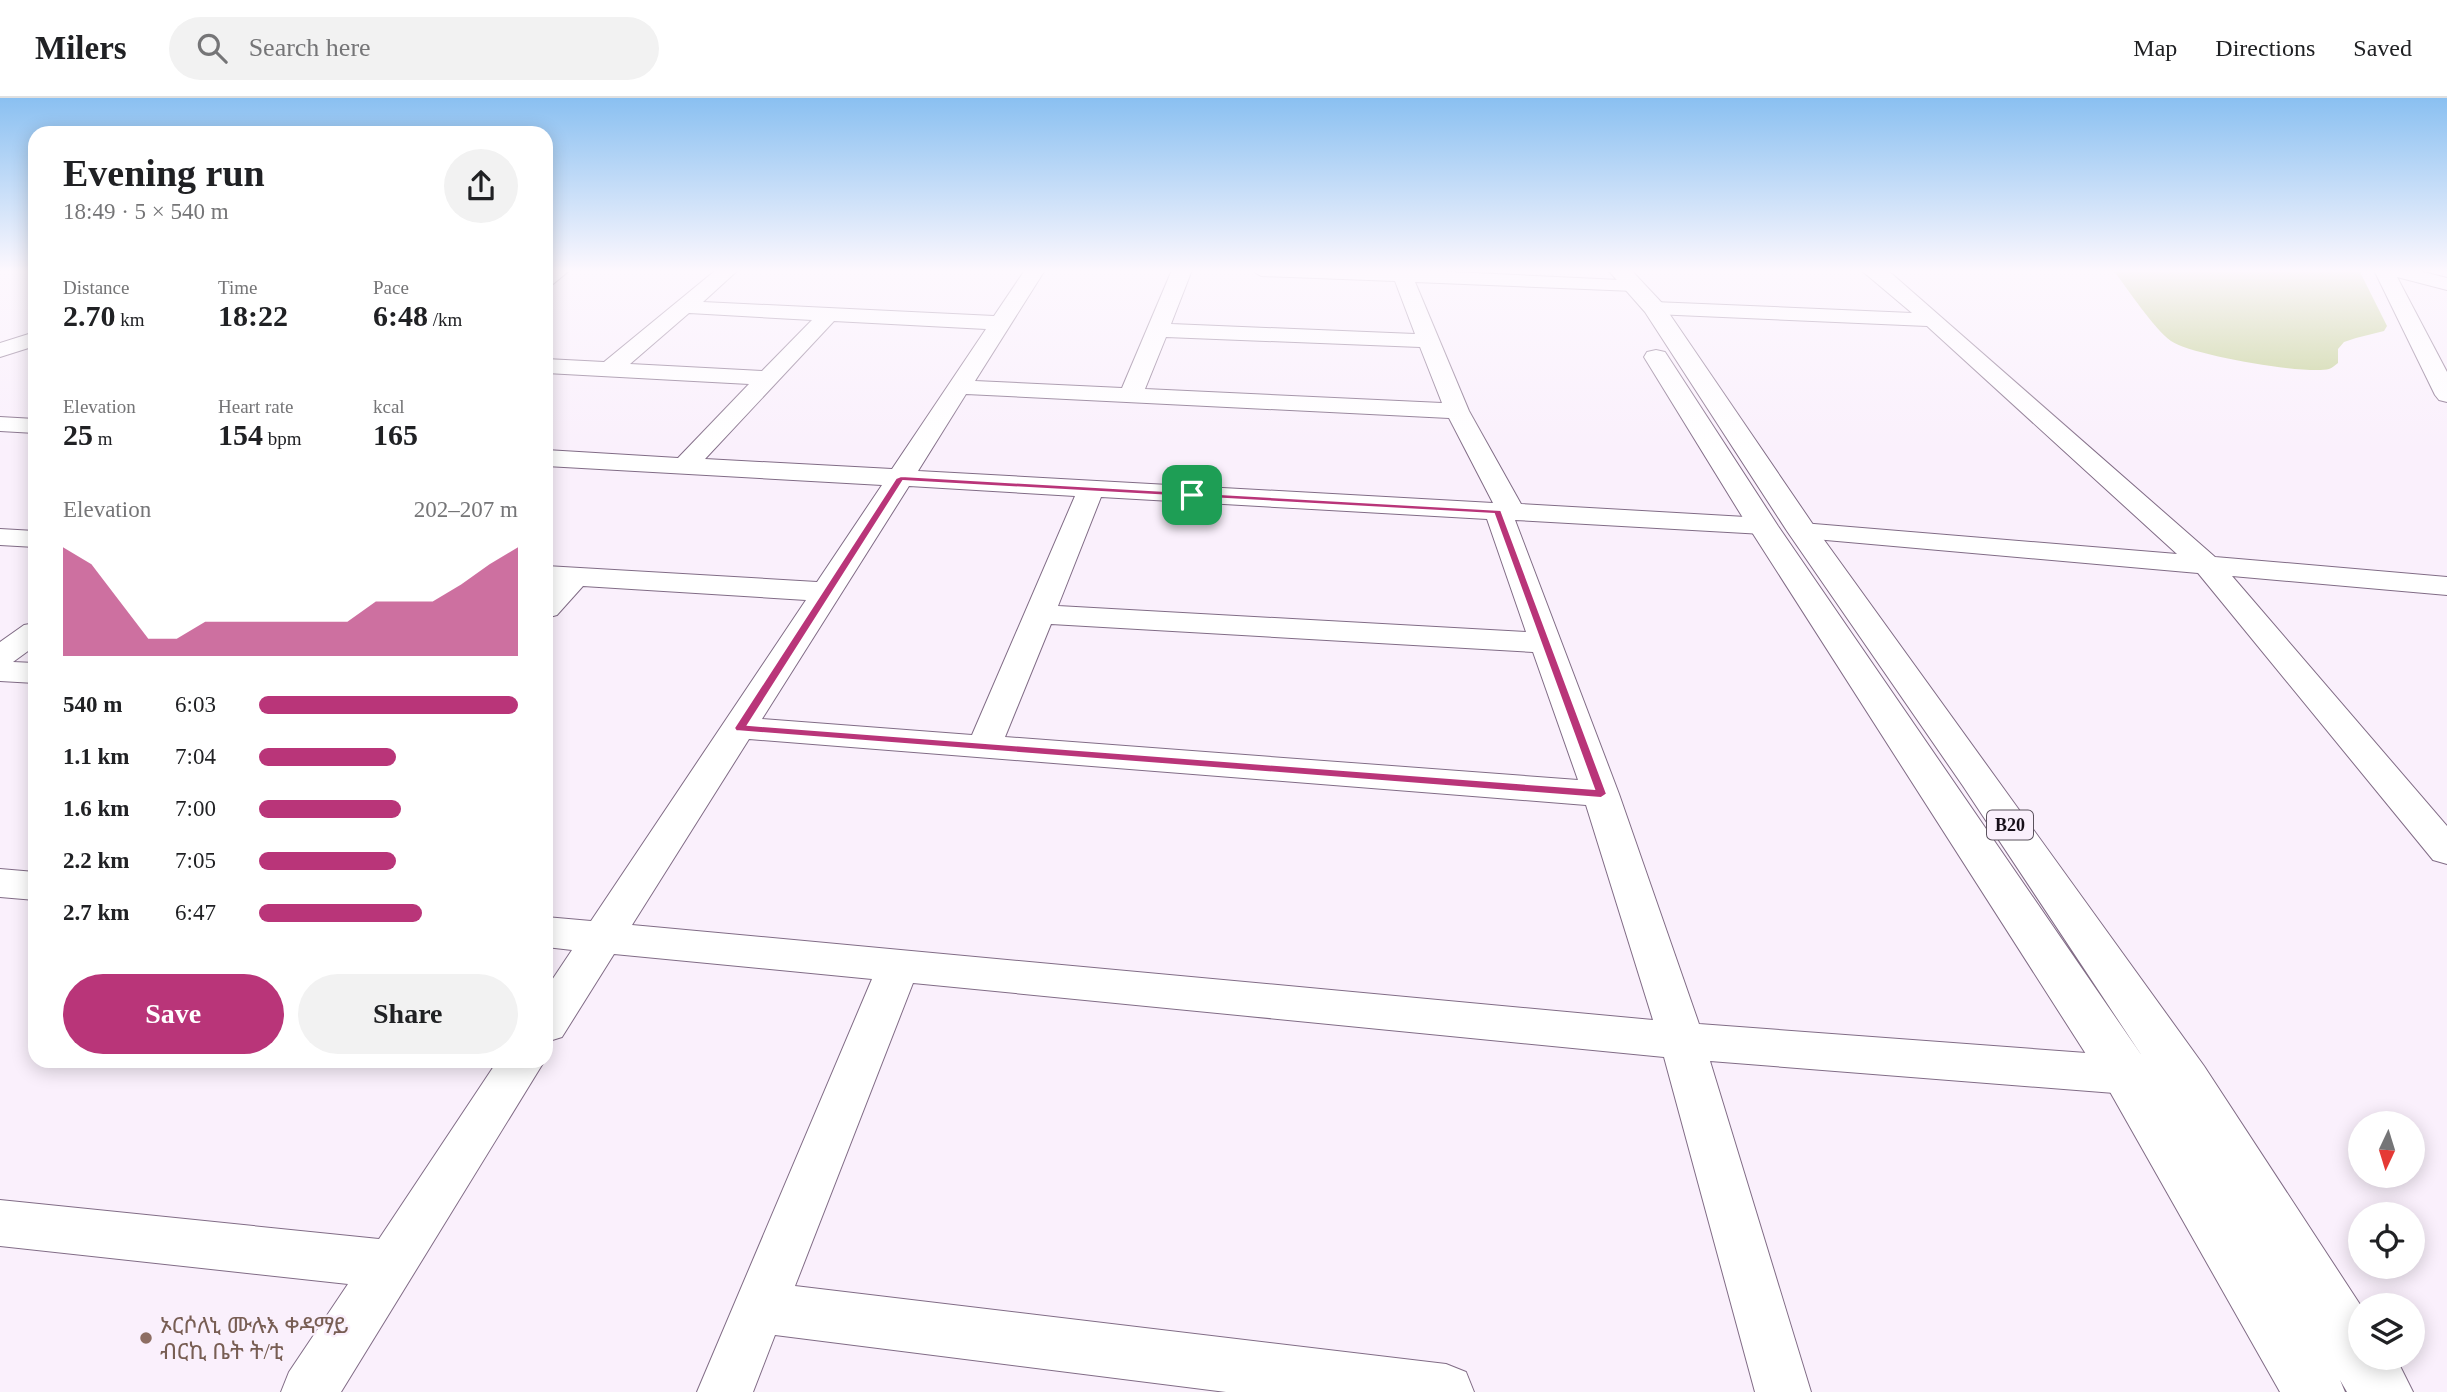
<!DOCTYPE html>
<html lang="en">
<head>
<meta charset="utf-8">
<style>
  :root { --surface:#fff; --page:#f2f2f2; --text:#202124; --muted:#757577; --line:#e0e0e0; --accent:#b93579 }
  body { margin:0; font-family:"Times New Roman","Noto Sans Ethiopic",serif; background:var(--page); color:var(--text); height:100vh; display:flex; flex-direction:column; font-size:26px; white-space:nowrap }
  * { box-sizing:border-box; margin:0 }
  p { font-size:23px; color:var(--muted) }
  .icon { flex:none; width:38px; height:38px; fill:none; stroke:currentColor; stroke-width:2; stroke-linecap:round; stroke-linejoin:round }
  .map { position:relative; flex:1; overflow:hidden }
  .details { position:absolute; left:28px; top:28px; width:525px; height:942px; display:flex; flex-direction:column; background:var(--surface); border-radius:21px; box-shadow:0 4px 18px #0003 }
  .details>* { flex:none }
  .needle { width:46px; rotate:184deg }
  .tools { position:absolute; left:2348px; top:1013px; display:grid; gap:14px }
  .tools a { display:grid; place-items:center; width:77px; height:77px; border-radius:50%; background:var(--surface); box-shadow:0 4px 18px #0003; font-size:35px }
  .pin { position:absolute; display:grid; place-items:center; width:60px; height:60px; color:#fff; margin:-30px; border-radius:14px; box-shadow:0 4px 10px #0006 }
  .round { display:grid; place-items:center; flex:none; width:74px; height:74px; border-radius:37px; background:var(--page) }
  .overview { display:flex; align-items:center; justify-content:space-between; height:119px; padding:0 35px }
  h1 { font-size:38px; font-weight:800; line-height:52px }
  .stats { display:grid; grid-template-columns:repeat(3,1fr); gap:10px; height:119px; padding:7px 35px }
  .stats div { display:grid; align-content:center }
  .stats b { font-size:30px; font-weight:800 }
  .stats small { font-size:19px; font-weight:400 }
  .stats p { font-size:19px }
  .chart { height:196px; padding:14px 35px }
  .chart p { display:flex; justify-content:space-between }
  .chart svg { width:100%; height:126px; margin-top:7px; fill:var(--accent); opacity:.7 }
  .action { display:flex; gap:14px; margin-top:auto; padding:14px 35px }
  .action a { flex:1; height:80px; border-radius:42px; background:var(--accent); color:#fff; font-size:28px; font-weight:800; line-height:80px; text-align:center }
  .action a+a { background:var(--page); color:var(--text) }
  ul { padding:0 35px; list-style:none; font-size:23px }
  li { display:grid; grid-template-columns:112px 84px 1fr; align-items:center; height:52px }
  li i { height:18px; border-radius:9px; background:var(--accent) }
  header { display:flex; align-items:center; gap:42px; box-sizing:border-box; height:98px; padding:0 35px; background:var(--surface); border-bottom:2px solid var(--line) }
  header strong { font-size:33px }
  nav { display:flex; gap:38px; margin-inline-start:auto; font-size:24px }
  .search { width:490px; height:63px; background:var(--page); display:flex; align-items:center; gap:18px; box-sizing:border-box; padding:0 24px; border-radius:38px; color:var(--muted); font-size:26px }
  .map>svg:first-child { display:block }
</style>
</head>
<body>
<header>
<strong>Milers</strong>
<div class="search"><svg class="icon" aria-label="search" viewBox="0 0 24 24"><circle cx="10" cy="10" r="6"/><path d="M15 15l6 6"/></svg>Search here</div>
<nav><a>Map</a><a>Directions</a><a>Saved</a></nav>
</header>
<div class="map">
<svg width="2447" height="1294" viewBox="0 0 2447 1294">
  <rect width="100%" height="100%" fill="#faf0fc"/>
  <path fill="#c0ce8d" d="M2113 172H2359L2387 228 2384 233 2356 240 2344 244 2338 251V265C2335 267 2332 270 2329 271 2307 277 2190 257 2171 243 2153 230 2128 191 2113 172Z"/>
  <g fill="none" stroke-linecap="round" stroke-linejoin="round">
    <defs>
      <g id="minor">
        <path d="M570 172 553 186 546 188 547 172Z"/>
        <path d="M716 172H738L703 204 994 218 1025 172H1045L975 283 1122 290 1172 172H1192L1171 226 1415 236 1395 183 1261 178 1251 172H1411L1641 183 1644 187 1641 191 1634 193 1415 184 1469 313 1521 406 1763 420 1773 422 1777 428 1773 434 1763 436 1515 422 1619 696 1699 926 2127 958 2143 964 2150 977 2143 990 2127 996 1710 963 1811 1294H1755L1664 959 913 885 795 1188 1446 1266 1466 1274 1474 1294H1226L775 1237 753 1294H697L872 881 614 856 562 939 546 944V891L572 852 546 849V819L591 823 806 502 583 488 557 517 546 520V493L552 486H546V468L817 484 882 387 546 368V352L678 360 749 286 546 275V261L604 264ZM689 215 812 222 762 273 630 266ZM834 223 986 231 892 371 705 361ZM1166 239 1420 249 1442 305 1145 291ZM966 296 1449 320 1493 405 918 373ZM909 388 1075 398 972 637 762 621ZM1101 399 1487 421 1526 534 1058 508ZM1051 526 1533 554 1578 682 1005 639ZM749 641 1586 707 1653 922 632 827Z"/>
        <path d="M1861 172H1885L1892 176 2215 459 2447 479V497L2232 478 2447 728V766L2433 762 2198 475 1792 439 1788 433 1792 427 1802 425 2177 456 1927 228 1654 216 1647 214 1644 210 1647 206 1654 204 1912 215Z"/>
        <path d="M2374 172H2416L2447 180V192L2397 179 2447 274V304L2439 302 2435 297Z"/>
        <path d="M35 234V248L0 259V245Z"/>
        <path d="M0 319 35 321V335L0 333Z"/>
        <path d="M0 431 35 433V449L0 447Z"/>
        <path d="M35 525V548L13 564 35 565V585L0 583V544L24 527Z"/>
        <path d="M0 771 35 774V802L0 799Z"/>
        <path d="M498 962H545L341 1294H281L289 1274 348 1186 0 1148V1102L379 1141Z"/>
      </g>
      <path id="highway" d="M1608 172H1631L1662 205 1814 428 2204 968 2361 1208V1260H2396L2413 1294H2347L2340 1282 2345 1294H2280L2109 992 1748 428 1644 259 1647 254 1656 252 1665 254 1778 428 2142 958 1963 688 1787 433 1645 214Z"/>
    </defs>
    <use href="#minor" stroke="#816c86" stroke-width="2"/>
    <use href="#highway" stroke="#816c86" stroke-width="2"/>
    <use href="#minor" fill="#fff" fill-rule="evenodd"/>
    <use href="#highway" fill="#fff" fill-rule="evenodd"/>
  </g>
  <linearGradient id="sky" x2="0" y2="1"><stop stop-color="#8ac0f1"/><stop offset="0.49" stop-color="#fdf8fe"/><stop offset="1" stop-color="#fdf8fe" stop-opacity="0"/></linearGradient>
  <rect width="2447" height="353" fill="url(#sky)"/>
  <path fill="#b93579" stroke="#fff" stroke-width="2" fill-rule="evenodd" d="M901 378 1501 412 1607 696 1601 700 736 633 734 630 896 380ZM903 383 1494 416 1594 691 748 627Z"/>
  <circle fill="#8d6e63" stroke="#faf0fc" stroke-width="2.5" cx="146" cy="1240" r="7"/>
  <g text-anchor="middle" dominant-baseline="central" stroke-width="5" stroke-linejoin="round" paint-order="stroke">
    <rect fill="#faf0fc" stroke="#5b525d" stroke-width="2" x="1987" y="712.5" width="46" height="29" rx="5"/>
    <g font-size="18" font-weight="bold" fill="#170f19">
      <text x="2010" y="727">B20</text>
    </g>
    <g font-size="23" fill="#785e54" stroke="#faf0fc" text-anchor="start">
      <text x="160" y="1227">ኦርሶለኒ ሙሉእ ቀዳማይ<tspan x="160" dy="26">ብርኪ ቤት ት/ቲ</tspan></text>
    </g>
  </g>
</svg>
<div class="tools">
<a><svg class="needle" viewBox="-14 -14 28 28"><path d="M0-13l5 13h-10z" fill="#e53935"/><path d="M0 13l5-13h-10z" fill="#757577"/></svg></a>
<a><svg class="icon" aria-label="locate" viewBox="0 0 24 24"><circle cx="12" cy="12" r="6"/><path d="M12 2v4M12 18v4M2 12h4M18 12h4"/></svg></a>
<a><svg class="icon" aria-label="layers" viewBox="0 0 24 24"><path d="M12 4l9 5-9 5-9-5zM3 14l9 5 9-5"/></svg></a>
</div>
<div class="pin" style="left:1192px;top:397px;background:#1e9e55"><svg class="icon" aria-label="arrive" viewBox="0 0 24 24"><path d="M6 21V4h12l-3 4 3 4H6"/></svg></div>
<section class="details">
<div class="overview"><div><h1>Evening run</h1><p>18:49 · 5 × 540 m</p></div><a class="round"><svg class="icon" aria-label="share" viewBox="0 0 24 24"><path d="M12 15V3M7 8l5-5 5 5M5 13v7h14v-7"/></svg></a></div>
<div class="stats">
<div><p>Distance</p><b>2.70<small> km</small></b></div>
<div><p>Time</p><b>18:22</b></div>
<div><p>Pace</p><b>6:48<small> /km</small></b></div>
</div>
<div class="stats">
<div><p>Elevation</p><b>25<small> m</small></b></div>
<div><p>Heart rate</p><b>154<small> bpm</small></b></div>
<div><p>kcal</p><b>165</b></div>
</div>
<div class="chart"><p><span>Elevation</span>202–207 m</p>
<svg viewBox="0 0 160 44" preserveAspectRatio="none"><path d="M0 44V6L10 12L20 25L30 38L40 38L50 32L60 32L70 32L80 32L90 32L100 32L110 25L120 25L130 25L140 19L150 12L160 6V44z"/></svg>
</div>
<ul>
<li><b>540 m</b>6:03<i style="width:100%"></i></li>
<li><b>1.1 km</b>7:04<i style="width:53%"></i></li>
<li><b>1.6 km</b>7:00<i style="width:55%"></i></li>
<li><b>2.2 km</b>7:05<i style="width:53%"></i></li>
<li><b>2.7 km</b>6:47<i style="width:63%"></i></li>
</ul>
<div class="action"><a>Save</a><a>Share</a></div>
</section>
</div>
</body>
</html>
